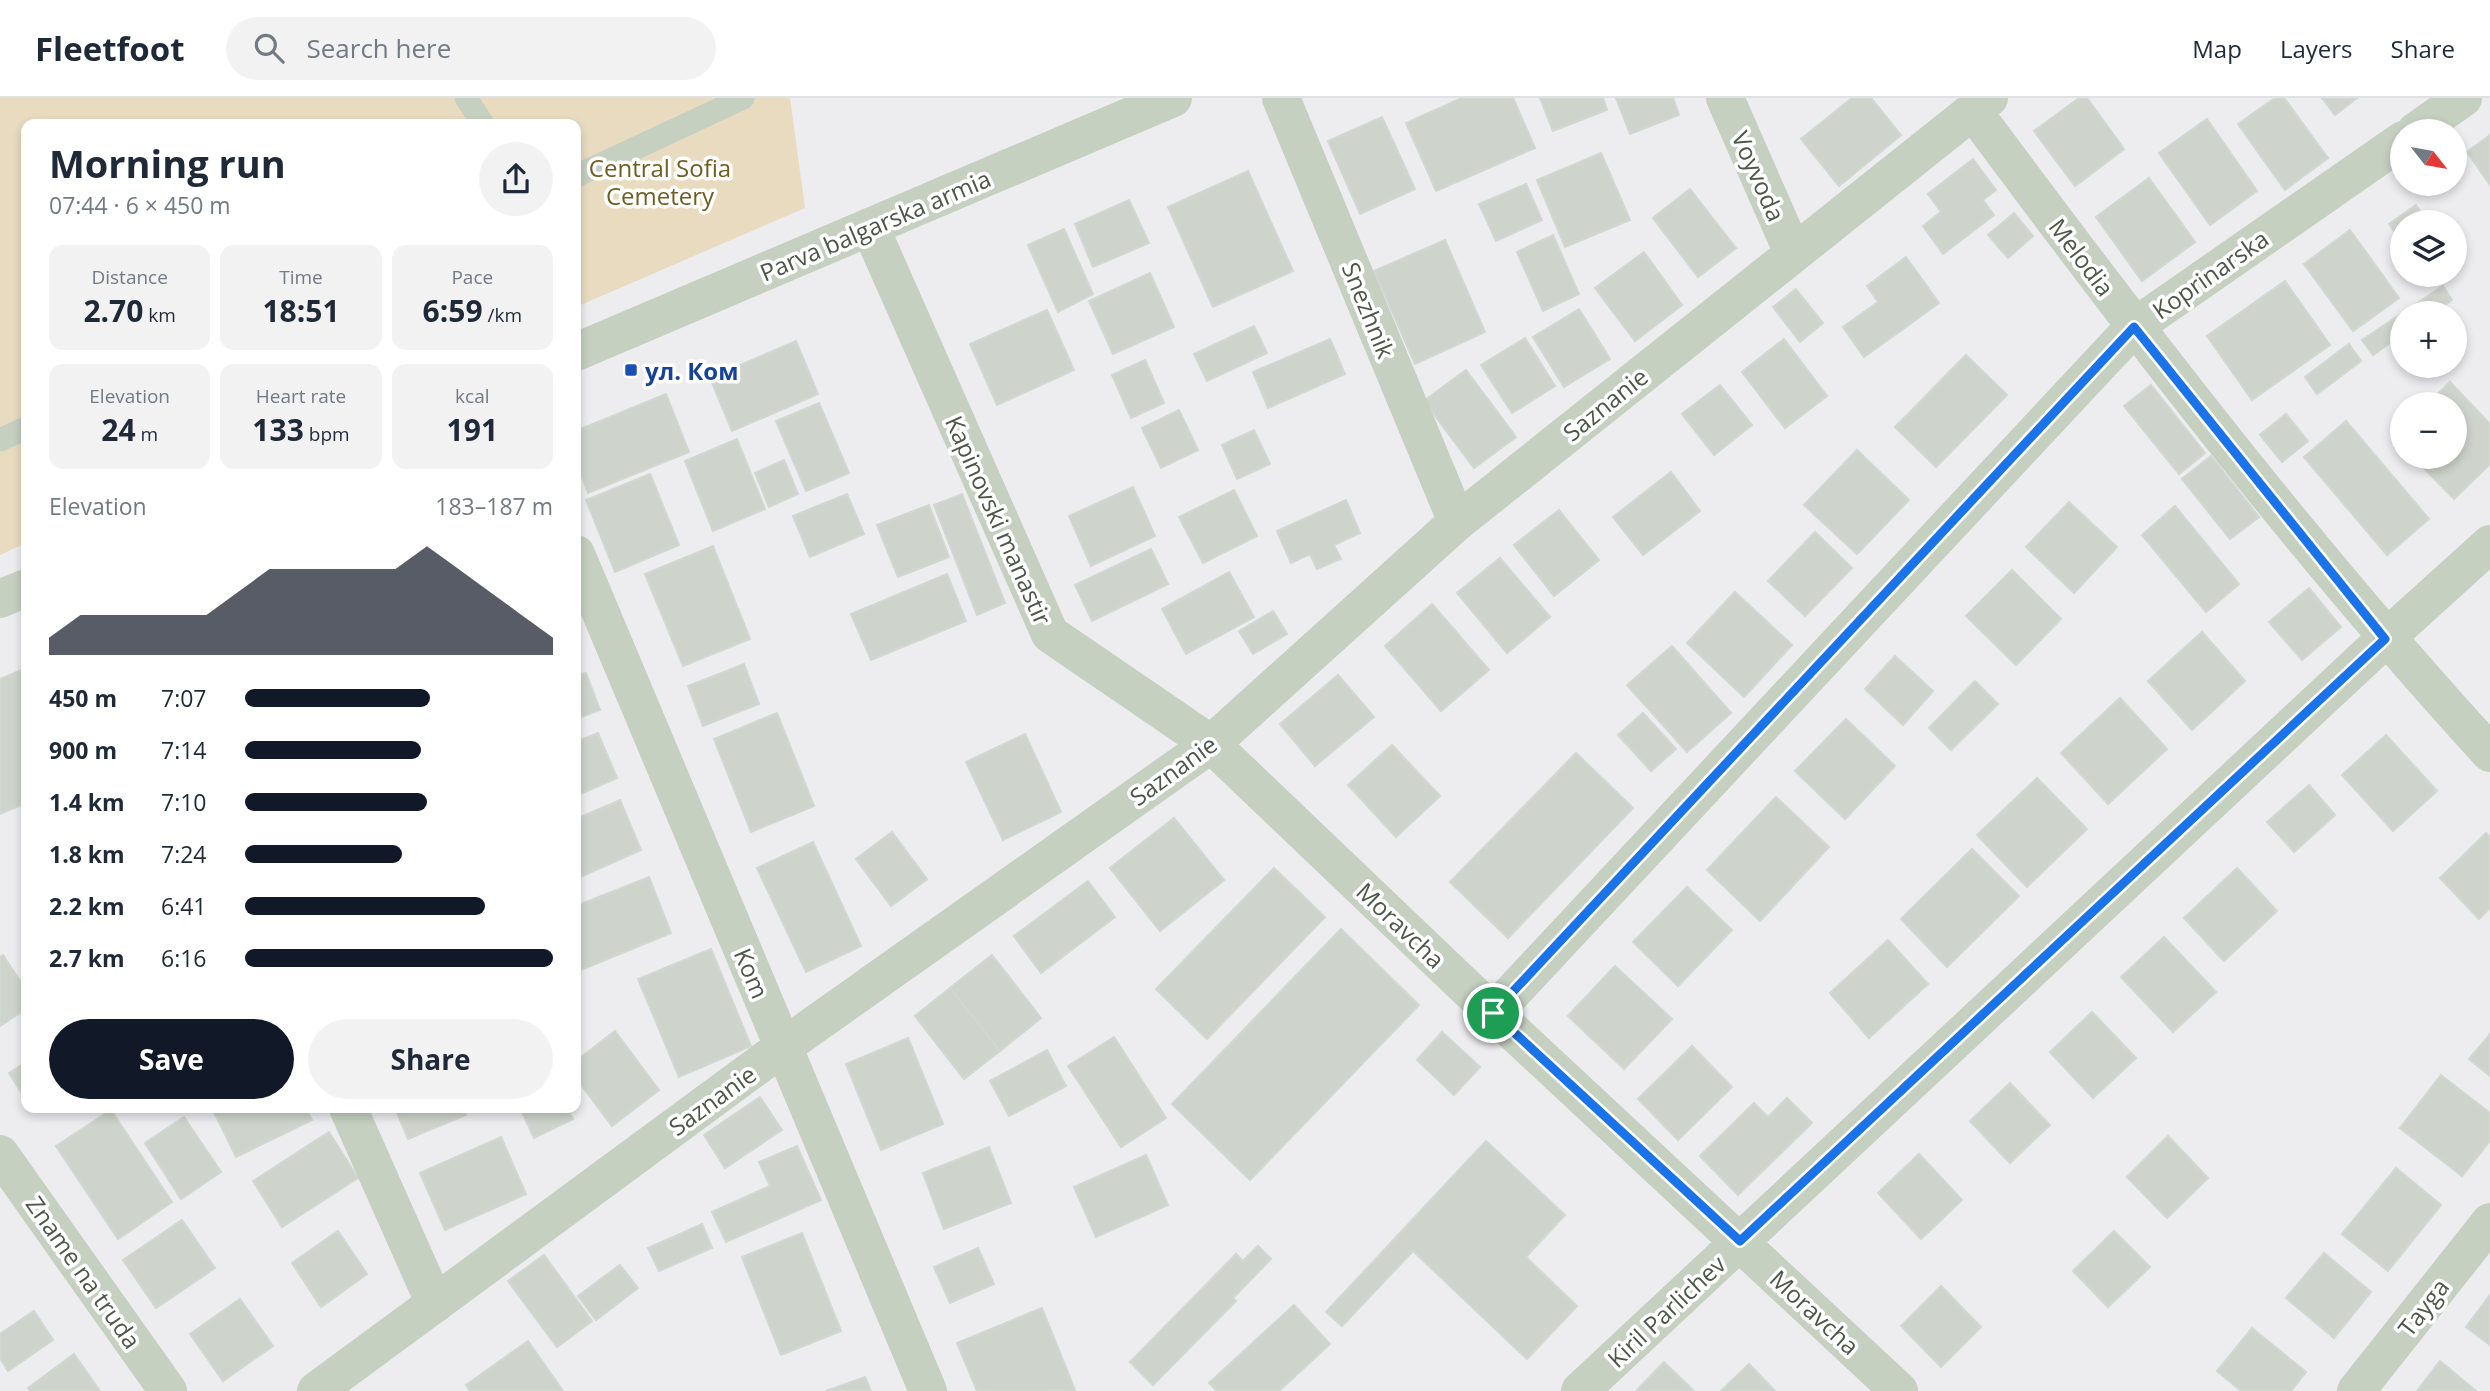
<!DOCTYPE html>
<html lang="en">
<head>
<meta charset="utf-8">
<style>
  :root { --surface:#fff; --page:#f2f2f3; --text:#1f2937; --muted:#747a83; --line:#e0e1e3; --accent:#111827 }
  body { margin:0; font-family:"Open Sans",sans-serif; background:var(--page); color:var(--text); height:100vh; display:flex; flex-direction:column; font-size:26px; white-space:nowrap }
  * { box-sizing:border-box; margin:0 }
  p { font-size:23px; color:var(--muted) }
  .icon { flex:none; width:38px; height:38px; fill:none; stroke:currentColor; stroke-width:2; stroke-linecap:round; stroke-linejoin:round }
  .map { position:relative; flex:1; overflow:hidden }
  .side { position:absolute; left:21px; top:21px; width:560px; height:994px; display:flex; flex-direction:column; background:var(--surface); border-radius:14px; box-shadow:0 4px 10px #0003 }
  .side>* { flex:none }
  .needle { width:46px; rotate:121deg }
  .buttons { position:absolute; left:2390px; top:21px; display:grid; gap:14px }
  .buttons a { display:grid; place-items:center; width:77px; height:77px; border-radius:50%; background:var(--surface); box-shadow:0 4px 10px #0003; font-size:35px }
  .pin { position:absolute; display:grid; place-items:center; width:60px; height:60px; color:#fff; margin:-30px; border:4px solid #fff; border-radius:50%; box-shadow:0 2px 7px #0007 }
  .round { display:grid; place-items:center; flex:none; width:74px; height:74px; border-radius:37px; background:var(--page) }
  .headline { display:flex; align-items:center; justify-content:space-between; height:119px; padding:0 28px }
  h1 { font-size:38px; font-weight:700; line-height:52px }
  .stats { display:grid; grid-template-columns:repeat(3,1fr); gap:10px; height:119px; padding:7px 28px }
  .stats div { display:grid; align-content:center; border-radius:14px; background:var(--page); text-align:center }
  .stats b { font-size:30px; font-weight:700 }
  .stats small { font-size:19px; font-weight:400 }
  .stats p { font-size:19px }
  .chart { height:196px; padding:14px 28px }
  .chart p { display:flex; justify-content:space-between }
  .chart svg { width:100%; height:126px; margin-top:7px; fill:var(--accent); opacity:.7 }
  .cta { display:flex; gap:14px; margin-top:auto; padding:14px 28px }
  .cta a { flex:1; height:80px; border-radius:42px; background:var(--accent); color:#fff; font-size:28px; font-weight:700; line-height:80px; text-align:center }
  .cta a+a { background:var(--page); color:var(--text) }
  ul { padding:0 28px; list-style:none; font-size:23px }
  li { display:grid; grid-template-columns:112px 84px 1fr; align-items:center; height:52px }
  li i { height:18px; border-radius:9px; background:var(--accent) }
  header { display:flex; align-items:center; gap:42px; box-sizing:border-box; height:98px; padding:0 35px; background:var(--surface); border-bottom:2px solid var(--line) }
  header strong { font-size:33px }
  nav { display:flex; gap:38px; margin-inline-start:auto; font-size:24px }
  .search { width:490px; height:63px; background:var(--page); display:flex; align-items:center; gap:18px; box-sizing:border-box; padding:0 24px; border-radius:38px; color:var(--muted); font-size:26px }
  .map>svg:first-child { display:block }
</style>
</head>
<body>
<header>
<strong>Fleetfoot</strong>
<div class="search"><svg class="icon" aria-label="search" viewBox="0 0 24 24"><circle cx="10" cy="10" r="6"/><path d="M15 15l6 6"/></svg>Search here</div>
<nav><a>Map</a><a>Layers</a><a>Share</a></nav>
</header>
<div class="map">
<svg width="2490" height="1293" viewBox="0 0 2490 1293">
  <rect width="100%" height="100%" fill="#edecef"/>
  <path fill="#e8dbbf" d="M0 0H790L805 110 576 209V26H26V445L0 457Z"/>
  <g fill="#ced4cc" stroke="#d1d7d1" stroke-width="2">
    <path d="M1462 0H1513L1535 50 1436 93 1406 25Z"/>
    <path d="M1540 0H1603L1607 12 1553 33Z"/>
    <path d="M1616 0H1673L1679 17 1630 36Z"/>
    <path d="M1852 0H1871L1901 37 1839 88 1801 41Z"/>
    <path d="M2079 0H2087L2124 51 2075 88 2034 33Z"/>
    <path d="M2275 0H2284L2328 60 2285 92 2238 26Z"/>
    <path d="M2322 0H2357L2335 17Z"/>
    <path d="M1382 19 1415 91 1360 116 1328 43Z"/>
    <path d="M2207 21 2257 93 2210 127 2159 55Z"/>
    <path d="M2490 37V87L2467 54Z"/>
    <path d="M1601 55 1630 122 1565 149 1537 82Z"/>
    <path d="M1973 61 1996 92 1983 102 1994 117 1943 156 1923 128 1941 114 1928 96Z"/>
    <path d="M1248 73 1293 173 1213 209 1168 109Z"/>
    <path d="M2149 80 2195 144 2142 183 2096 119Z"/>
    <path d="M1526 86 1542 122 1496 143 1479 106Z"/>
    <path d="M1690 91 1736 150 1698 179 1653 120Z"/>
    <path d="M1129 102 1149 145 1093 169 1075 126Z"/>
    <path d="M2416 107 2428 124H2403V147L2389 126Z"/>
    <path d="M2014 115 2033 138 2008 160 1988 137Z"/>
    <path d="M1064 131 1093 196 1058 214 1028 147Z"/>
    <path d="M2350 132 2399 200 2353 233 2304 166Z"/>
    <path d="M1553 137 1579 196 1543 213 1517 154Z"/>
    <path d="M1445 142 1485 234 1415 266 1374 173Z"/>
    <path d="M1644 154 1682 207 1635 243 1595 190Z"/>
    <path d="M1906 159 1939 205 1864 259 1843 229 1878 204 1867 188Z"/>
    <path d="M1150 175 1174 229 1113 256 1089 203Z"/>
    <path d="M2423 177H2448L2431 188Z"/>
    <path d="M2285 183 2330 247 2252 302 2207 238Z"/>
    <path d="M2443 188 2452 202 2434 215H2403V236L2373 257 2362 242Z"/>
    <path d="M1796 191 1823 225 1800 244 1773 209Z"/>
    <path d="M1579 211 1610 261 1564 289 1533 239Z"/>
    <path d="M1047 212 1074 272 997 307 970 246Z"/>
    <path d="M1254 228 1267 255 1207 283 1194 256Z"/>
    <path d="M1525 240 1555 288 1512 315 1481 267Z"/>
    <path d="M1330 241 1345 276 1268 310 1253 274Z"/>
    <path d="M1784 241 1827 298 1785 330 1742 274Z"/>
    <path d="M796 243 818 296 732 333 710 280Z"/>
    <path d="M2349 246 2361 263 2317 296 2305 279Z"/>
    <path d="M1966 257 2007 297 1936 369 1895 329Z"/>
    <path d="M1145 262 1164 305 1131 320 1112 277Z"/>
    <path d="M1466 272 1516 339 1474 370 1424 303Z"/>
    <path d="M2450 284 2490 326V366L2454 401 2413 359H2455V306H2427Z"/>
    <path d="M1720 287 1752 327 1714 357 1682 316Z"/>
    <path d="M2151 287 2205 355 2179 376 2124 308Z"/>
    <path d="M666 296 689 354 588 395 576 363V333Z"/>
    <path d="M819 305 849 375 806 393 776 323Z"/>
    <path d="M1179 312 1198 352 1161 370 1142 330Z"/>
    <path d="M2286 316 2308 343 2282 364 2260 337Z"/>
    <path d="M2346 323 2429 421 2387 457 2304 359Z"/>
    <path d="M1254 332 1270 366 1237 381 1222 347Z"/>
    <path d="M737 341 765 411 713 433 685 363Z"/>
    <path d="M1857 352 1909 402 1857 456 1804 407Z"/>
    <path d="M2211 358 2259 419 2230 441 2182 381Z"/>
    <path d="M784 362 798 396 769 409 755 375Z"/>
    <path d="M1671 374 1700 413 1643 457 1613 419Z"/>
    <path d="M650 376 679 447 615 474 586 402Z"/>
    <path d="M1133 389 1155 438 1091 468 1069 418Z"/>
    <path d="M1234 392 1257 438 1203 465 1179 419Z"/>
    <path d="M847 396 864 436 810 459 793 418Z"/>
    <path d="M962 396 1005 505 977 517 934 407Z"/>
    <path d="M1346 402 1360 435 1334 447 1341 461 1317 471 1310 456 1291 465 1277 433Z"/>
    <path d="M2069 404 2117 449 2074 495 2026 449Z"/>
    <path d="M929 407 949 459 898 479 877 427Z"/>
    <path d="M2175 408 2239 486 2206 514 2142 437Z"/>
    <path d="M1559 412 1599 462 1554 498 1514 447Z"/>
    <path d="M1815 434 1852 470 1805 518 1768 483Z"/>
    <path d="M713 448 750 541 683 568 645 476Z"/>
    <path d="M1151 451 1168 486 1092 523 1075 487Z"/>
    <path d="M1500 460 1550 519 1507 555 1457 495Z"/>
    <path d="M2012 472 2061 521 2016 567 1966 518Z"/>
    <path d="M1229 474 1254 519 1186 556 1162 511Z"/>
    <path d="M947 476 966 523 871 562 851 516Z"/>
    <path d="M2309 490 2341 529 2302 562 2269 524Z"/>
    <path d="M1735 494 1792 547 1744 599 1687 545Z"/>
    <path d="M1432 506 1489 572 1441 613 1385 548Z"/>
    <path d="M1273 513 1287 536 1253 556 1239 533Z"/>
    <path d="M2202 534 2245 583 2192 632 2148 583Z"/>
    <path d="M1672 548 1731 615 1687 654 1627 587Z"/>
    <path d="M1895 558 1933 593 1903 627 1865 591Z"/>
    <path d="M744 566 759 606 703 628 688 588Z"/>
    <path d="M26 570V705L0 716V581Z"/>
    <path d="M586 575 600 612 576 621V578Z"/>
    <path d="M1338 577 1374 619 1315 668 1280 626Z"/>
    <path d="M1975 583 1998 606 1951 652 1929 630Z"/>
    <path d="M2120 600 2167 651 2108 706 2061 655Z"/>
    <path d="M777 615 814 708 751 734 714 641Z"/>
    <path d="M1643 615 1676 651 1651 673 1618 637Z"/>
    <path d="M1846 621 1895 668 1845 721 1795 673Z"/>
    <path d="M598 635 617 680 576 698V644Z"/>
    <path d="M1025 636 1061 714 1003 742 966 664Z"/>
    <path d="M2386 637 2437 693 2393 733 2342 677Z"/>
    <path d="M1392 647 1440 698 1396 739 1348 687Z"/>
    <path d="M1576 655 1633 710 1508 840 1450 784Z"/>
    <path d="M2037 680 2087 731 2027 789 1977 737Z"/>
    <path d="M2309 687 2335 717 2294 754 2267 724Z"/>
    <path d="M1776 699 1829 749 1760 823 1707 772Z"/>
    <path d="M620 702 641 752 576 781V721Z"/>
    <path d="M1174 720 1224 782 1160 833 1110 770Z"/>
    <path d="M892 734 927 781 891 808 856 761Z"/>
    <path d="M2486 735 2490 739V810L2479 821 2440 780Z"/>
    <path d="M813 744 861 848 806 874 757 770Z"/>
    <path d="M1972 751 2019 798 1947 869 1901 821Z"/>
    <path d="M1274 770 1325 819 1207 941 1156 891Z"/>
    <path d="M2237 770 2277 813 2224 863 2184 820Z"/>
    <path d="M649 779 671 835 576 874V808Z"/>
    <path d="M1088 783 1115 819 1041 875 1014 838Z"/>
    <path d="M1687 789 1732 832 1678 888 1633 844Z"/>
    <path d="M1341 831 1419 907 1250 1082 1172 1006Z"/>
    <path d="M2164 839 2216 894 2173 934 2121 879Z"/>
    <path d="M1888 842 1928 886 1869 940 1830 895Z"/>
    <path d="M711 851 751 948 679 979 638 881Z"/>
    <path d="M3 857 26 892V911L0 928V859Z"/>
    <path d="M992 857 1041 920 1000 953 950 890Z"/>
    <path d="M1615 868 1672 921 1624 971 1568 918Z"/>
    <path d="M950 890 1000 953 964 981 915 918Z"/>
    <path d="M2092 914 2136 960 2093 1000 2050 954Z"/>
    <path d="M615 933 659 992 612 1028 576 980V963Z"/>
    <path d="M1442 934 1480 969 1454 997 1417 962Z"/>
    <path d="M2490 936V978L2469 961Z"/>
    <path d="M1114 939 1166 1020 1121 1049 1068 968Z"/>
    <path d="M908 940 943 1026 881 1052 846 966Z"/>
    <path d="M1692 948 1732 989 1678 1042 1638 1001Z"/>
    <path d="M1047 952 1066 988 1009 1018 990 983Z"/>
    <path d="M26 964V1002L9 975Z"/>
    <path d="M2441 977 2490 1015V1043L2462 1078 2400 1030Z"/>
    <path d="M2010 985 2050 1027 2010 1065 1970 1023Z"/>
    <path d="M760 999 782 1032 725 1070 704 1037Z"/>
    <path d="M1787 1000 1812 1025 1738 1097 1700 1058 1754 1005 1768 1019Z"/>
    <path d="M212 1010H306L312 1022 236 1059Z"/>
    <path d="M395 1010H463L466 1017 408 1041Z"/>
    <path d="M520 1010H567L573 1021 534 1040Z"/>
    <path d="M111 1012 172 1104 118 1141 56 1048Z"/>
    <path d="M184 1019 221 1074 181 1101 145 1045Z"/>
    <path d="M329 1034 358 1080 282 1129 253 1083Z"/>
    <path d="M2168 1038 2208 1080 2167 1120 2127 1079Z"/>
    <path d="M501 1039 526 1096 445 1132 420 1075Z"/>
    <path d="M1486 1043 1565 1117 1526 1159 1577 1208 1527 1261 1413 1153 1342 1228 1326 1214Z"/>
    <path d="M797 1048 821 1102 726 1144 712 1114 770 1088 759 1064Z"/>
    <path d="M989 1049 1011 1105 944 1131 923 1075Z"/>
    <path d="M1919 1056 1962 1102 1921 1141 1878 1095Z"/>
    <path d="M1146 1057 1168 1107 1096 1139 1074 1089Z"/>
    <path d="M2396 1070 2441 1107 2388 1173 2342 1136Z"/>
    <path d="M182 1122 215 1170 156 1210 123 1162Z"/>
    <path d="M702 1126 712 1150 659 1173 648 1150Z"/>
    <path d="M338 1133 367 1176 321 1209 292 1165Z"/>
    <path d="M2114 1133 2150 1169 2108 1209 2073 1173Z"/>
    <path d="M802 1135 841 1233 781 1257 742 1159Z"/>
    <path d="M1258 1148 1271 1161 1233 1200 1236 1203 1153 1287 1130 1264 1236 1156 1243 1163Z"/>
    <path d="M978 1150 994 1186 950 1205 934 1169Z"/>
    <path d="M2324 1155 2371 1194 2334 1240 2286 1200Z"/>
    <path d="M544 1157 592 1223 557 1249 508 1183Z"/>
    <path d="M620 1167 638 1190 596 1222 578 1198Z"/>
    <path d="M1941 1188 1981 1229 1941 1269 1901 1228Z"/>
    <path d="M2490 1197V1247L2466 1229Z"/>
    <path d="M240 1201 273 1248 223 1283 190 1236Z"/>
    <path d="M1294 1207 1330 1246 1279 1293H1217L1209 1285Z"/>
    <path d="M1042 1210 1075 1292 977 1293 957 1245Z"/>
    <path d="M34 1213 53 1242 8 1273 0 1260V1236Z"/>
    <path d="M2252 1230 2306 1274 2291 1293H2241L2217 1273Z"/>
    <path d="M528 1243 563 1293H470L466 1287Z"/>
    <path d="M74 1256 100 1293H30L28 1290Z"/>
    <path d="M2440 1263 2476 1293H2417Z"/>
    <path d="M1664 1264 1694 1293H1636Z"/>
    <path d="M1749 1266 1775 1293H1721Z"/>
    <path d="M865 1279 871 1293H826Z"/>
  </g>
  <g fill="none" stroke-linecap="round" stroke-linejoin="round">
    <g stroke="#c5d0c1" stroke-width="23">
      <path d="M466 0 483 26"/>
      <path d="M576 78 743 0"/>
      <path d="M0 342 26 330"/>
    </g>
    <g stroke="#c5d0c1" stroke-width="38">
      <path d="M1281 0 1457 424"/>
      <path d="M1725 0 1793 155"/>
      <path d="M1973 13C2137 234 2304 452 2490 655"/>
      <path d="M2416 33 2463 0"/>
      <path d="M870 129 1050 536 1211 646 1493 915 1899 1293"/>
      <path d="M576 456 928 1293"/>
      <path d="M1493 915 2134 229 2403 42"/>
      <path d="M348 1010 435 1206"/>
      <path d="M0 1056 168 1293"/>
      <path d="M316 1293 783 949 1211 646 1457 424 1989 0"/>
      <path d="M1580 1293 2385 541 2490 446"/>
      <path d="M2356 1293 2490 1124"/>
    </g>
    <g stroke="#c5d0c1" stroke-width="38">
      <path d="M576 254 1173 0"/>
      <path d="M0 501 26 490"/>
    </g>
  </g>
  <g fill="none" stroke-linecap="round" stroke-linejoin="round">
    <defs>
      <path id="route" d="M2134 229 2385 541 1740 1143 1493 915Z"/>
    </defs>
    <use href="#route" stroke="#fff" stroke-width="14"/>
    <use href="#route" stroke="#1a73e8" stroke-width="9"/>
  </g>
  <rect fill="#1a4fb4" stroke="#fff" stroke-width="2.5" x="624" y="265" width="14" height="14" rx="3.5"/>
  <g text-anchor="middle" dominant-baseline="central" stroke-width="7" stroke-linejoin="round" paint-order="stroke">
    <g font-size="24" fill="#705e21" stroke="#fff">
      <text x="660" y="69">Central Sofia<tspan x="660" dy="28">Cemetery</tspan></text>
    </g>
    <g font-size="24" fill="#4b5747" stroke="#fff">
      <text transform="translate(1759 78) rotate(66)">Voyvoda</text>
      <text transform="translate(875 127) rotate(-23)">Parva balgarska armia</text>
      <text transform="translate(2082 159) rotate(53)">Melodia</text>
      <text transform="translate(2210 176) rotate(-35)">Koprinarska</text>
      <text transform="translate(1369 212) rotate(68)">Snezhnik</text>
      <text transform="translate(1605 306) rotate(-39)">Saznanie</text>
      <text transform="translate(999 422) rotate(66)">Kapinovski manastir</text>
      <text transform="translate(1173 672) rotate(-36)">Saznanie</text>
      <text transform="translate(1401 827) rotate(44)">Moravcha</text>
      <text transform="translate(752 875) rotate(67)">Kom</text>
      <text transform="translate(712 1002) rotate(-36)">Saznanie</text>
      <text transform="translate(84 1174) rotate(55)">Zname na truda</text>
      <text transform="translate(2423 1209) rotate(-52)">Tayga</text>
      <text transform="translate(1666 1213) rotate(-43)">Kiril Parlichev</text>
      <text transform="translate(1815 1214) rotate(43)">Moravcha</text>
    </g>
    <g font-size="24" font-weight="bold" fill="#164399" stroke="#fff" text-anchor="start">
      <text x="645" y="272">ул. Ком</text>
    </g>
  </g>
</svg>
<div class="buttons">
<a><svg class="needle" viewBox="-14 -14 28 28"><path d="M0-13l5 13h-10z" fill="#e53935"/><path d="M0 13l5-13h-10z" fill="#747a83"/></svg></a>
<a><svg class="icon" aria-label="layers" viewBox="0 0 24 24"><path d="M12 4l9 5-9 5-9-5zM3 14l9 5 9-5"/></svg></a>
<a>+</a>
<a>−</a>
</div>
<div class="pin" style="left:1493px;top:915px;background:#1e9e55"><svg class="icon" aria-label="arrive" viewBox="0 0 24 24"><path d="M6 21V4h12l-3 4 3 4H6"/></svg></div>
<section class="side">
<div class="headline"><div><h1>Morning run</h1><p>07:44 · 6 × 450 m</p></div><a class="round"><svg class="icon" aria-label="share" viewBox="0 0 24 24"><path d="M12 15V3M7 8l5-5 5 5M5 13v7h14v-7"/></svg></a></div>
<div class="stats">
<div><p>Distance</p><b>2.70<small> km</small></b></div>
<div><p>Time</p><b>18:51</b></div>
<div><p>Pace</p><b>6:59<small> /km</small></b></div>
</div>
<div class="stats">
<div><p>Elevation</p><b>24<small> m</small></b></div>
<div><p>Heart rate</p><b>133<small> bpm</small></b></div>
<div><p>kcal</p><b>191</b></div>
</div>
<div class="chart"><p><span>Elevation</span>183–187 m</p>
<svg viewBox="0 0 160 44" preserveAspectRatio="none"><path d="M0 44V38L10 30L20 30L30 30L40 30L50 30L60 22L70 14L80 14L90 14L100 14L110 14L120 6L130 14L140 22L150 30L160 38V44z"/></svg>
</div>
<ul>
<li><b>450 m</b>7:07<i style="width:60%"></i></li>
<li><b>900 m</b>7:14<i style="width:57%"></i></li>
<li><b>1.4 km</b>7:10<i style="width:59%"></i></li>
<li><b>1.8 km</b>7:24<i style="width:51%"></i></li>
<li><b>2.2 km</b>6:41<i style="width:78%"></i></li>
<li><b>2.7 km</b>6:16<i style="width:100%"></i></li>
</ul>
<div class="cta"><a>Save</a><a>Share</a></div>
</section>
</div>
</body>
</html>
